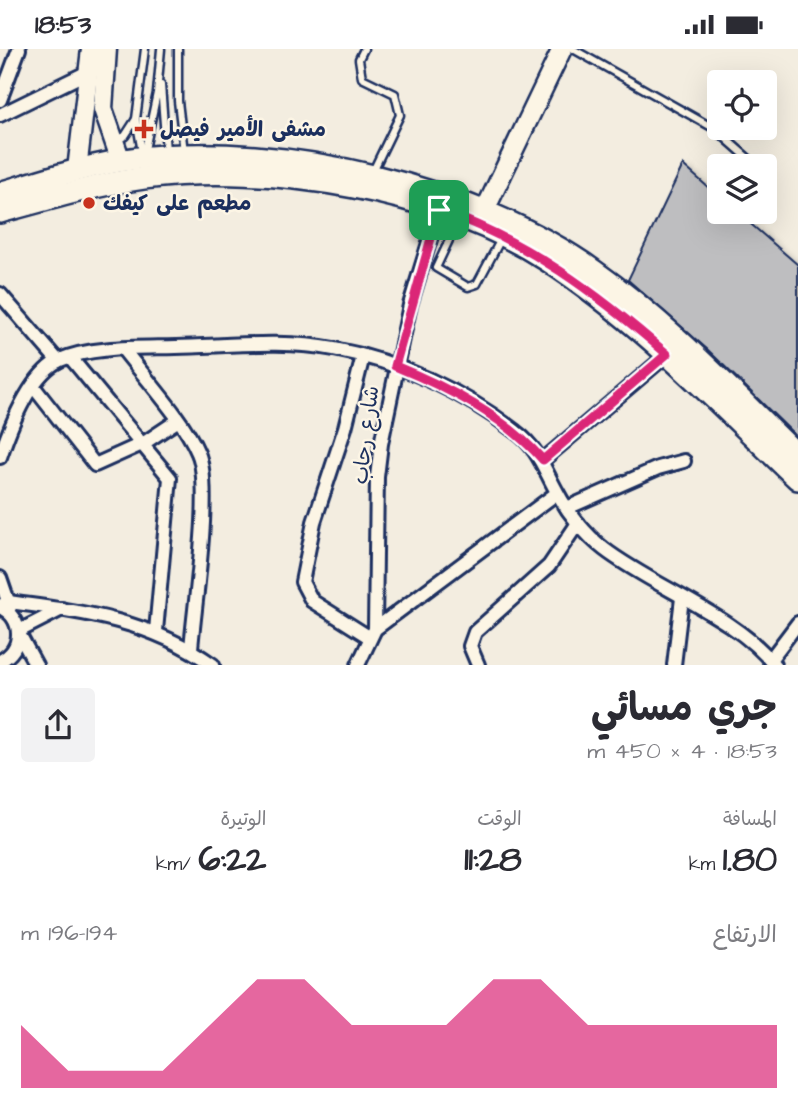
<!DOCTYPE html>
<html lang="ar">
<head>
<meta charset="utf-8">
<style>
  :root { --surface:#fff; --page:#f2f2f3; --text:#2b2b33; --muted:#7c7c81; --accent:#db2777 }
  body { margin:0; font-family:"Architects Daughter","Playpen Sans Arabic",sans-serif; background:var(--page); color:var(--text); direction:rtl; height:100vh; display:flex; flex-direction:column; font-size:26px; white-space:nowrap }
  * { box-sizing:border-box; margin:0 }
  p { font-size:23px; color:var(--muted) }
  .icon { flex:none; width:38px; height:38px; fill:none; stroke:currentColor; stroke-width:2; stroke-linecap:round; stroke-linejoin:round }
  .map { position:relative; height:616px; overflow:hidden; direction:ltr }
  .panel { display:flex; flex-direction:column; background:var(--surface); flex:1 }
  .panel>* { flex:none }
  .fabs { position:absolute; left:707px; top:21px; display:grid; gap:14px }
  .fabs a { display:grid; place-items:center; width:70px; height:70px; border-radius:7px; background:var(--surface); box-shadow:0 7px 28px #0002; font-size:35px }
  .pin { position:absolute; display:grid; place-items:center; width:60px; height:60px; color:#fff; margin:-30px; border-radius:14px; box-shadow:0 4px 10px #0006 }
  .round { display:grid; place-items:center; flex:none; width:74px; height:74px; border-radius:7px; background:var(--page) }
  .overview { display:flex; align-items:center; justify-content:space-between; height:119px; padding:0 21px }
  h1 { font-size:38px; font-weight:700; line-height:52px }
  .metrics { display:grid; grid-template-columns:repeat(3,1fr); gap:10px; height:119px; padding:7px 21px }
  .metrics div { display:grid; align-content:center }
  .metrics b { font-size:35px; font-weight:700 }
  .metrics small { font-size:19px; font-weight:400 }
  .metrics p { font-size:19px }
  .chart { height:196px; padding:14px 21px }
  .chart p { display:flex; justify-content:space-between }
  .chart svg { width:100%; height:126px; margin-top:7px; fill:var(--accent); opacity:.7 }
  .status { display:flex; justify-content:space-between; align-items:center; height:49px; padding:0 35px; background:var(--surface); direction:ltr }
  .status svg { height:19px; fill:currentColor }
  .map>svg:first-child { display:block }
</style>
</head>
<body>
<div class="status"><b>18:53</b><svg viewBox="0 0 49 12"><path d="M0 12V9h3v3zM5 12V6h3v6zM10 12V3h3v9zM15 12V0h3v12zM26 1h20v11H26zM47 4h2v5h-2z"/></svg></div>
<div class="map">
<svg width="798" height="616" viewBox="0 0 798 616">
  <defs>
    <filter id="shadow"><feDropShadow dx="5" dy="5" stdDeviation="3.5" flood-color="#0004"/></filter>
  </defs>
  <rect width="100%" height="100%" fill="#f3ede0"/>
  <filter id="ink" filterUnits="userSpaceOnUse"><feTurbulence type="fractalNoise" baseFrequency=".0143" numOctaves="2"/><feDisplacementMap in="SourceGraphic" scale="14" xChannelSelector="R" yChannelSelector="G"/><feConvolveMatrix kernelMatrix="1 2 1 2 8 2 1 2 1" color-interpolation-filters="sRGB"/></filter>
  <g filter="url(#ink)">
    <path fill="#bebec0" stroke="#1b2f5e" stroke-width="2" filter="url(#shadow)" d="M683 116 719 148V163H737L798 216V389L708 301 628 231Z"/>
    <g fill="none" stroke-linecap="round" stroke-linejoin="round">
      <defs>
        <g id="lane">
          <path d="M178 0V52L184 103"/>
          <path d="M364 0 359 10 362 29 395 45 400 66 372 124"/>
          <path d="M573 0 715 80 757 117"/>
          <path d="M161 36 166 102"/>
          <path d="M117 91 125 87 136 70"/>
          <path d="M142 103 136 70 145 0"/>
          <path d="M144 105 157 44 161 0"/>
          <path d="M765 124 769 128"/>
          <path d="M459 170 436 219 468 238 477 235 501 190"/>
        </g>
        <g id="street">
          <path d="M0 51 19 0"/>
          <path d="M0 66 88 23"/>
          <path d="M0 245 58 312"/>
          <path d="M123 300C146 330 184 371 198 404 213 438 194 558 191 600"/>
          <path d="M363 307 345 379 314 473 302 533 312 552 369 588"/>
          <path d="M70 308 170 429 156 582"/>
          <path d="M33 337 95 416 144 394 177 372"/>
          <path d="M0 408C10 378 30 325 60 311 91 297 142 299 176 298 227 297 284 290 334 300 399 312 464 343 516 383 538 399 544 420 557 443 568 464 586 486 604 500 653 538 738 568 774 616"/>
          <path d="M543 411 668 305"/>
          <path d="M567 459 658 419 684 412"/>
          <path d="M0 529 10 558"/>
          <path d="M0 557 9 553C84 563 150 571 213 616"/>
          <path d="M0 558C24 570 24 600 0 612"/>
          <path d="M375 580 377 428 381 395 410 256 439 161"/>
          <path d="M19 582 62 560"/>
          <path d="M19 585 36 616"/>
          <path d="M770 611 798 574"/>
          <path d="M358 616 375 580 557 444"/>
          <path d="M478 616 470 597 475 583 549 517 578 474"/>
          <path d="M674 616 682 549"/>
        </g>
        <g id="secondary">
          <path d="M107 0 103 60 121 112"/>
          <path d="M77 121 91 0"/>
          <path d="M485 161 562 0"/>
        </g>
        <g id="primary">
          <path d="M0 144C46 130 91 115 139 109 284 93 475 137 594 222 669 275 732 343 798 407"/>
          <path d="M0 163C48 150 95 136 144 129 271 113 439 141 547 211 641 272 718 354 798 430"/>
        </g>
      </defs>
      <use href="#lane" stroke="#1b2f5e" stroke-width="11"/>
      <use href="#street" stroke="#1b2f5e" stroke-width="18"/>
      <use href="#secondary" stroke="#1b2f5e" stroke-width="23"/>
      <use href="#primary" stroke="#1b2f5e" stroke-width="26"/>
      <use href="#lane" stroke="#fcf5e5" stroke-width="6"/>
      <use href="#street" stroke="#fcf5e5" stroke-width="12"/>
      <use href="#secondary" stroke="#fcf5e5" stroke-width="18"/>
      <use href="#primary" stroke="#fcf5e5" stroke-width="21"/>
    </g>
  </g>
  <g fill="none" stroke-linecap="round" stroke-linejoin="round" filter="url(#ink)">
    <defs>
      <path id="route" d="M439 161C526 191 598 245 667 305L543 411C504 367 449 339 395 317Z"/>
    </defs>
    <use href="#route" stroke="#fff" stroke-width="14"/>
    <use href="#route" stroke="#db2777" stroke-width="9"/>
  </g>
  <g fill="#c8321e" stroke="#fcf5e5" stroke-width="2.5">
    <path d="M140.5 69.5h7v7h7v7h-7v7h-7v-7h-7v-7h7z"/>
    <circle cx="89" cy="154" r="7"/>
  </g>
  <g text-anchor="middle" dominant-baseline="central" stroke-width="5" stroke-linejoin="round" paint-order="stroke">
    <g font-size="21" font-weight="bold" fill="#1b2f5e" stroke="#fcf5e5" text-anchor="start">
      <text x="160" y="80">مشفى الأمير فيصل</text>
      <text x="103" y="154">مطعم على كيفك</text>
    </g>
    <g font-size="21" fill="#1b2f5e" stroke="#fcf5e5">
      <text transform="translate(366 386) rotate(-83)">شارع رحاب</text>
    </g>
  </g>
</svg>
<div class="fabs">
<a><svg class="icon" aria-label="locate" viewBox="0 0 24 24"><circle cx="12" cy="12" r="6"/><path d="M12 2v4M12 18v4M2 12h4M18 12h4"/></svg></a>
<a><svg class="icon" aria-label="layers" viewBox="0 0 24 24"><path d="M12 4l9 5-9 5-9-5zM3 14l9 5 9-5"/></svg></a>
</div>
<div class="pin" style="left:439px;top:161px;background:#1e9e55"><svg class="icon" aria-label="arrive" viewBox="0 0 24 24"><path d="M6 21V4h12l-3 4 3 4H6"/></svg></div>
</div>
<section class="panel">
<div class="overview"><div><h1>جري مسائي</h1><p>18:53 · 4 × 450 m</p></div><a class="round"><svg class="icon" aria-label="share" viewBox="0 0 24 24"><path d="M12 15V3M7 8l5-5 5 5M5 13v7h14v-7"/></svg></a></div>
<div class="metrics">
<div><p>المسافة</p><b>1.80<small> km</small></b></div>
<div><p>الوقت</p><b>11:28</b></div>
<div><p>الوتيرة</p><b>6:22<small> /km</small></b></div>
</div>
<div class="chart"><p><span>الارتفاع</span>194–196 m</p>
<svg viewBox="0 0 160 44" preserveAspectRatio="none"><path d="M0 44V22L10 38L20 38L30 38L40 22L50 6L60 6L70 22L80 22L90 22L100 6L110 6L120 22L130 22L140 22L150 22L160 22V44z"/></svg>
</div>
</section>
</body>
</html>
